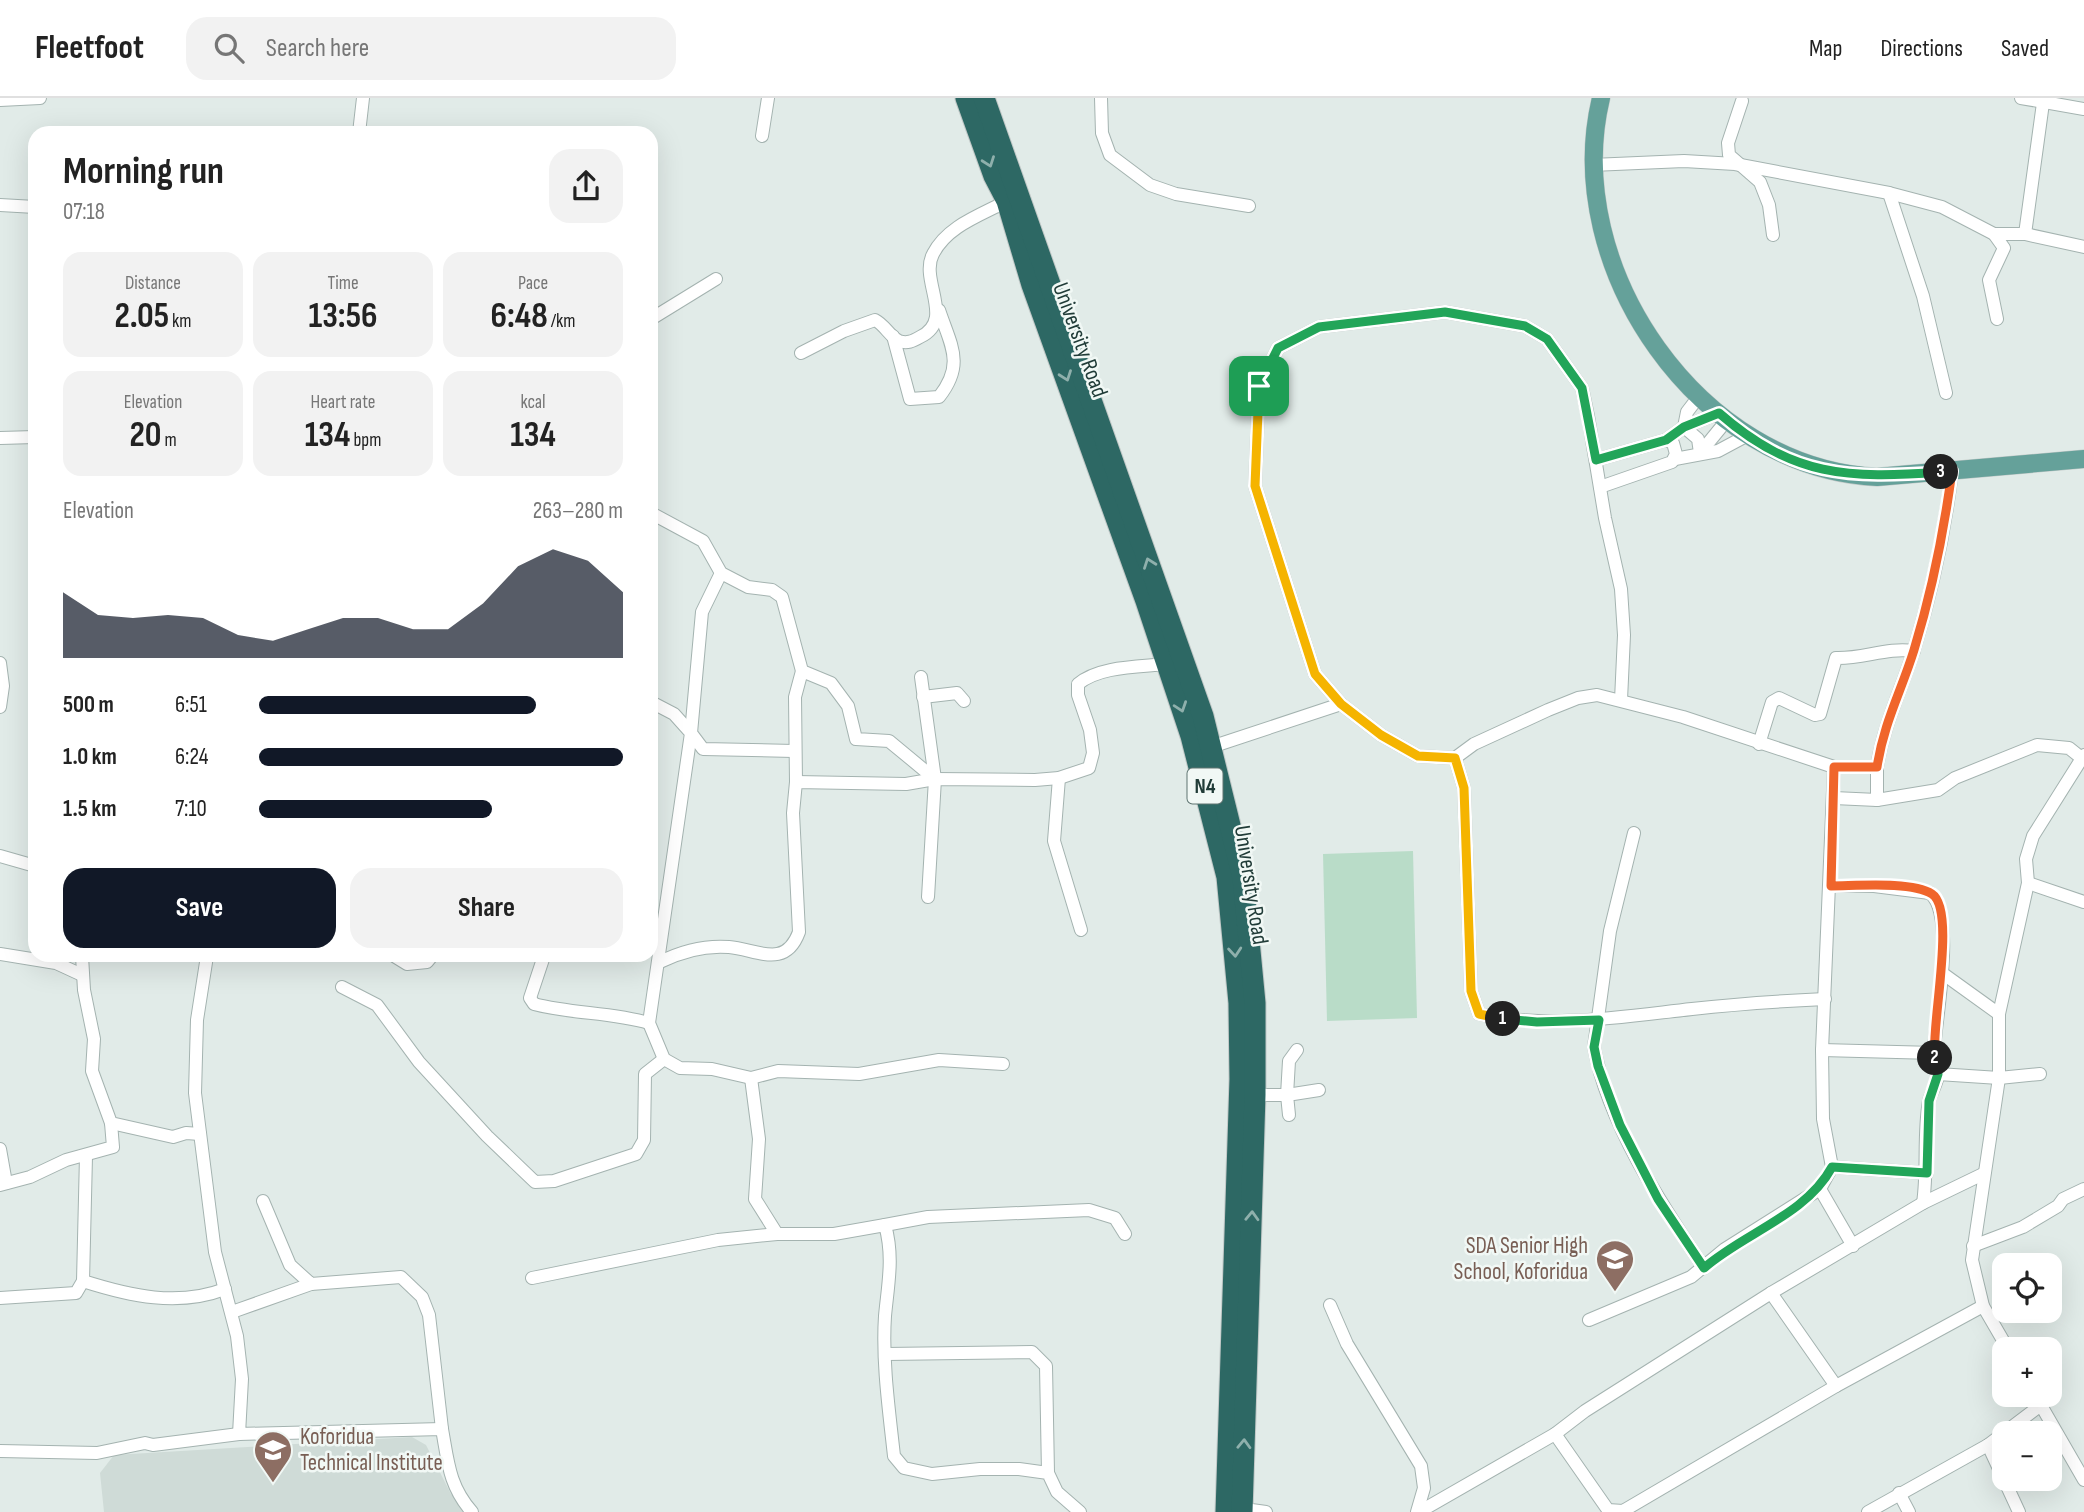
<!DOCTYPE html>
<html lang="en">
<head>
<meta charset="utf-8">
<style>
  :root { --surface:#fff; --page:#f2f2f2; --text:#222; --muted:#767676; --line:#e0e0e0; --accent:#111827 }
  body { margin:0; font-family:"Sofia Sans Condensed",sans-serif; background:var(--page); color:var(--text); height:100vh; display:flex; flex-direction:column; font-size:26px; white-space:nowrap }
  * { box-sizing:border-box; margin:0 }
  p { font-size:23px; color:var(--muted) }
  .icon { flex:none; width:38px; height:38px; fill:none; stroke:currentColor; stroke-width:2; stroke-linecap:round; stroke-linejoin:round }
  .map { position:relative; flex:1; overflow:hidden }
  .panel { position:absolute; left:28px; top:28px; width:630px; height:836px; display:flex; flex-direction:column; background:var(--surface); border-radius:21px; box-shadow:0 7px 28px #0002 }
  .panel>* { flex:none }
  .tools { position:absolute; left:1992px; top:1155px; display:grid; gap:14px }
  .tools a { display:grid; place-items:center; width:70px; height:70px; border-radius:14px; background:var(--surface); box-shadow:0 7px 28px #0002; font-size:35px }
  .pin { position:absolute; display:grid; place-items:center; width:60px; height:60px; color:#fff; margin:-30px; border-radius:14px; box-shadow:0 4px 10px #0006 }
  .km { position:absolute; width:35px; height:35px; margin:-18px; border-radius:50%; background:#222; color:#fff; font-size:19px; line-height:35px; text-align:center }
  .round { display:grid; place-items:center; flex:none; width:74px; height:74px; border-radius:21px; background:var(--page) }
  .headline { display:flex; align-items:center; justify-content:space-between; height:119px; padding:0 35px }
  h1 { font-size:38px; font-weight:700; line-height:52px }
  .metrics { display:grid; grid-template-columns:repeat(3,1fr); gap:10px; height:119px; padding:7px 35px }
  .metrics div { display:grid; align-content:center; border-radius:18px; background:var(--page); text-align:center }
  .metrics b { font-size:35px; font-weight:700 }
  .metrics small { font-size:19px; font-weight:400 }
  .metrics p { font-size:19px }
  .chart { height:196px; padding:14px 35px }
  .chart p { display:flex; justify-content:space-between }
  .chart svg { width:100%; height:126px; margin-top:7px; fill:var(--accent); opacity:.7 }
  .primary-button { display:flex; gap:14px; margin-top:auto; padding:14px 35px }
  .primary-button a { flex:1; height:80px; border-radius:21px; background:var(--accent); color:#fff; font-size:28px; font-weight:700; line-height:80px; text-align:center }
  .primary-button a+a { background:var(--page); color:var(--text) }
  ul { padding:0 35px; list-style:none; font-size:23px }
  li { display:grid; grid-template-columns:112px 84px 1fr; align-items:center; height:52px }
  li i { height:18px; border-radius:9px; background:var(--accent) }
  header { display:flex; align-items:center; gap:42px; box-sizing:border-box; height:98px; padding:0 35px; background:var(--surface); border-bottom:2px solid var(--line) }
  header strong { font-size:33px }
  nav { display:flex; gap:38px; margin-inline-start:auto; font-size:24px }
  .search { width:490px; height:63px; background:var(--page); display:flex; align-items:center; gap:18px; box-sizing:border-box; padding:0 24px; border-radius:21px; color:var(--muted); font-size:26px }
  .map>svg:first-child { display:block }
</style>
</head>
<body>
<header>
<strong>Fleetfoot</strong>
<div class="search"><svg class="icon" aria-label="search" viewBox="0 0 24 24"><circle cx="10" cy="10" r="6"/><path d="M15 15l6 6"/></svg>Search here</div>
<nav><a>Map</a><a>Directions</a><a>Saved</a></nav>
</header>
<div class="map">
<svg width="2084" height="1414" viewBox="0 0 2084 1414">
  <rect width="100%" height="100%" fill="#e1ebe8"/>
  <path fill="#cfdbd7" d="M412 1339 426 1347 451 1396 471 1414H104L100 1375 114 1357Z"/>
  <path fill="#b9dcc8" d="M1413 753 1417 920 1327 923 1323 756Z"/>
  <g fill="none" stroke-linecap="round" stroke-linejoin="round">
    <defs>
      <g id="street">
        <path d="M1101 0 1102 35 1110 57 1150 87 1176 96 1249 108"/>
        <path d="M2021 0 2084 11"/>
        <path d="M0 2 40 0"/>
        <path d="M1742 3 1728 45 1729 57 1760 84 1769 107 1773 137"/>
        <path d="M359 35 363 0"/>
        <path d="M762 38 768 0"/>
        <path d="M1592 67 1684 63 1735 66 1889 95 1942 109 1994 136H2025L2084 149"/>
        <path d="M1889 95 1923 198 1946 295"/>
        <path d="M0 107 35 109"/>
        <path d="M1994 136 2004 150 1989 182 1997 221"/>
        <path d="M2025 136 2043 5"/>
        <path d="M651 221 716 181"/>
        <path d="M893 238 910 301 939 299C965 266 951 248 939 212"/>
        <path d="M801 255 844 233 875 222C885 227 890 239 899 243 907 246 913 243 920 239 956 222 919 182 933 156 947 128 981 117 1007 103"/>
        <path d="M1684 329 1687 314 1700 297"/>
        <path d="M1684 329 1698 341 1700 355"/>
        <path d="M0 340 35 339"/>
        <path d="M1666 342 1684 329 1719 315"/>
        <path d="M1700 355 1727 322"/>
        <path d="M1675 361 1718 353 1746 338"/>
        <path d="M1596 362 1666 342 1673 345 1676 356 1672 364 1600 389"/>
        <path d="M651 415 703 443 721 475 748 489 772 492 782 499 802 573 831 585 848 608 856 641 889 643 935 681"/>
        <path d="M721 475 702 514 691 635 703 651 794 653"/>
        <path d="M0 565 3 588 0 609"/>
        <path d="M921 579 935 681 928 799"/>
        <path d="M923 599 957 595 964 603"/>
        <path d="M651 604 674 616 691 635 649 925 664 961 680 970 712 971 751 980 778 973 859 976 939 962 1003 966"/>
        <path d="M1759 646 1772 604 1779 600 1815 617 1820 616 1836 560C1863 561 1887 549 1914 553"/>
        <path d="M1211 649 1341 606"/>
        <path d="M1455 660 1418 658 1381 637 1341 606 1315 576 1255 388 1259 288 1278 250 1319 229 1445 214 1525 228 1547 241 1582 290 1588 318 1605 420 1621 491 1624 537 1621 602"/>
        <path d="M1834 669 1822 952 1823 1021 1832 1069 1820 1091 1853 1148"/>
        <path d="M1059 680 1054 743 1081 832"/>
        <path d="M796 684 795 599 802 573"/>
        <path d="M1834 700 1877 702 1938 692 1955 680 2037 647 2069 650 2084 662"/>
        <path d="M1877 702V669"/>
        <path d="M1634 735 1610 833 1594 949C1608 1025 1661 1106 1704 1170"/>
        <path d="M0 758 35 768"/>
        <path d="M2028 785 2084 804"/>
        <path d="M1831 788H1874L1930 795C1956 816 1936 918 1934 952 1934 960 1939 969 1938 978 1936 987 1931 995 1929 1003 1923 1036 1928 1072 1923 1105"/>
        <path d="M0 856 56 865 82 877"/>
        <path d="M82 858 84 892 94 941 92 973 111 1025 173 1039 186 1035 200 1036"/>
        <path d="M207 858 197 922 195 995 215 1154 237 1238 242 1281 239 1336 442 1331C448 1364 449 1388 472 1414"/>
        <path d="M394 858 407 866 427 864 432 858"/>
        <path d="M544 858 530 900 534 906C572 916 611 914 649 925"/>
        <path d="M660 864C682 853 704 847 729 849 756 851 785 872 799 834L793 715 796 684 906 686 935 681 1035 682 1059 680 1089 670 1093 655 1090 632 1078 597V586C1099 568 1139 569 1166 566"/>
        <path d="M1942 875 1999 916"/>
        <path d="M342 889 377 907 419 964 487 1038 535 1084 554 1083 636 1056 644 1042 645 976 664 961"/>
        <path d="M1825 901C1780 903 1736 906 1692 911 1620 919 1550 931 1479 916L1471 893 1464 690 1455 660 1474 646 1548 612 1578 600 1597 597 1683 619 1834 669H1877C1884 625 1901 593 1914 552 1932 493 1945 433 1952 373"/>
        <path d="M1822 952 1934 955"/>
        <path d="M1938 976 1999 980 2040 976"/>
        <path d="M751 980 759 1041 755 1101 777 1136"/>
        <path d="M1255 997H1287L1289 963 1297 952"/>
        <path d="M1289 1017 1287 997 1319 992"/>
        <path d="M0 1051 6 1085"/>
        <path d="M86 1058 83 1183C130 1198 178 1209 225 1191"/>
        <path d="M1832 1069 1927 1075"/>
        <path d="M0 1087 30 1079 66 1062 113 1049 111 1025"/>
        <path d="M263 1103 290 1167 311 1186 401 1179 422 1199 429 1217 442 1331"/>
        <path d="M885 1127 928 1119 1089 1112 1115 1120 1125 1136"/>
        <path d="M1973 1148 2023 1129 2058 1108 2063 1101 2084 1091"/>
        <path d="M532 1180 718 1142 777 1136H834L885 1127C894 1159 888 1186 885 1218 882 1263 889 1312 894 1358L904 1370 932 1376 980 1371H1019L1048 1375 1057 1394 1080 1414"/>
        <path d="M1771 1195 1836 1288"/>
        <path d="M0 1200 76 1195 83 1183"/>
        <path d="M1330 1207 1347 1246 1421 1368 1424 1390 1417 1414"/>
        <path d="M232 1214 311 1186"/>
        <path d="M1589 1222 1691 1179 1725 1151 1820 1091"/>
        <path d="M2008 1251 1983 1208 1972 1162 1999 980V916L2028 785 2026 761 2033 738 2084 657"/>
        <path d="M886 1256 1032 1254 1046 1268 1048 1375"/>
        <path d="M2035 1297 2084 1382"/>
        <path d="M1555 1336 1608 1412 1623 1413 1836 1288 1983 1208"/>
        <path d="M1988 1347 2019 1414"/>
        <path d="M0 1353 97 1355 145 1345 153 1347 239 1336"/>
        <path d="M1899 1395 1909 1414"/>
        <path d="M1237 1410 1266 1414"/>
        <path d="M1419 1414 1555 1336 1585 1313 1771 1195 1923 1105 1983 1076"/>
        <path d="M1868 1414 1988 1347 2041 1307"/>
      </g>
      <path id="primary" d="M1601 0C1560 170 1700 371 1877 379L2084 361"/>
      <g id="highway">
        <path d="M966 0 994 78 1007 103 1032 187 1146 503 1191 638 1227 779 1239 905 1240 981 1226 1414"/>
        <path d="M984 0 1203 618 1243 780 1255 905V997L1242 1414"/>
      </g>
    </defs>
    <use href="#street" stroke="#a4b3b0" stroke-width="14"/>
    <use href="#primary" stroke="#c1c8c7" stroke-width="19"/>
    <use href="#highway" stroke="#c1c8c7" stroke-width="23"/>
    <use href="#street" stroke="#fff" stroke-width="12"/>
    <use href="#primary" stroke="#65a19a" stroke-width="18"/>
    <use href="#highway" stroke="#2d6864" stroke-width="21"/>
  </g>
  <defs><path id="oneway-chevron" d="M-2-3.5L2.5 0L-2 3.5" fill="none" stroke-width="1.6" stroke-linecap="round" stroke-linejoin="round" transform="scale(1.75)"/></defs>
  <g stroke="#8fb0ac">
    <use href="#oneway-chevron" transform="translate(989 64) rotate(70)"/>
    <use href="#oneway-chevron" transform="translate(1066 278) rotate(70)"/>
    <use href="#oneway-chevron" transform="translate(1149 465) rotate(-110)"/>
    <use href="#oneway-chevron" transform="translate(1181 609) rotate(71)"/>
    <use href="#oneway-chevron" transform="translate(1235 854) rotate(85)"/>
    <use href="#oneway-chevron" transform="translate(1252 1118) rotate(-88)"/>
    <use href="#oneway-chevron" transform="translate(1244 1346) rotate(-88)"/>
  </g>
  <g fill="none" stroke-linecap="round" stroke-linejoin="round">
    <defs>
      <path id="split-1" d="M1259 288 1255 388 1315 576 1341 606 1381 637 1418 658 1455 660 1464 690 1471 893 1479 916 1503 921"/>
      <path id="split-2" d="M1503 921 1537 924 1599 922 1594 949 1598 968 1620 1027 1658 1101 1704 1170C1744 1135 1806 1117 1832 1069L1927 1075 1929 1003 1938 976 1935 960"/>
      <path id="split-3" d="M1935 960C1930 932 1957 812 1932 796 1911 783 1856 788 1831 788L1834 669H1877C1884 624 1901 594 1914 552 1932 493 1944 433 1952 373L1941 374"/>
      <path id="split-4" d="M1259 288 1278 250 1319 229 1445 214 1525 228 1547 241 1582 290 1596 362 1666 342 1684 329 1719 315C1792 379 1849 381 1941 374"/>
    </defs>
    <use href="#split-1" stroke="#fff" stroke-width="14"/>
    <use href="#split-2" stroke="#fff" stroke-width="14"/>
    <use href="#split-3" stroke="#fff" stroke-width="14"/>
    <use href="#split-4" stroke="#fff" stroke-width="14"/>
    <use href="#split-1" stroke="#f5b400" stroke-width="9"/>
    <use href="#split-2" stroke="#22a559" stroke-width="9"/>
    <use href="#split-3" stroke="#f0652b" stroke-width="9"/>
    <use href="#split-4" stroke="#22a559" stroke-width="9"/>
  </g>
  <defs>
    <symbol id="school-pin" viewBox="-11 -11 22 30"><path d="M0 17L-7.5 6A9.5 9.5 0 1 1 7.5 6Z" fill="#8d6e63" stroke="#f1f8f5"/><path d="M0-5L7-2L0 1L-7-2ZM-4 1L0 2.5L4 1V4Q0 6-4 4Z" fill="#fff"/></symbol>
  </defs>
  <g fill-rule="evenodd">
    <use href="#school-pin" x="1593" y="1139" width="44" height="60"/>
    <use href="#school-pin" x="251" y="1330" width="44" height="60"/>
  </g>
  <g text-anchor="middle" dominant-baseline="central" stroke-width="5" stroke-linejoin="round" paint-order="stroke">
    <rect fill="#f1f8f5" stroke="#5f7471" stroke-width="2" x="1187.5" y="670.5" width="35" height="35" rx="5"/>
    <g font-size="21" font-weight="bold" fill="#213c38">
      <text x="1205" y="688">N4</text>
    </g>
    <g font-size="23" fill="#213c38" stroke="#f1f8f5">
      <text transform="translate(1080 242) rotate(70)">University Road</text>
      <text transform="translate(1251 787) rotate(81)">University Road</text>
    </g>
    <g font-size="23" fill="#785e54" stroke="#f1f8f5" text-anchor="end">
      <text x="1588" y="1148">SDA Senior High<tspan x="1588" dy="26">School, Koforidua</tspan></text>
      <text x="300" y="1339" text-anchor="start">Koforidua<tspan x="300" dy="26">Technical Institute</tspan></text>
    </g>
  </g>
</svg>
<div class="tools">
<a><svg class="icon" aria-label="locate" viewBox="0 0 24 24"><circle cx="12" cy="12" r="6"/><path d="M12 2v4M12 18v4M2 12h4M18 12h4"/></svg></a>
<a>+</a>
<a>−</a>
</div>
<div class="pin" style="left:1259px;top:288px;background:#1e9e55"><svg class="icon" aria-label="arrive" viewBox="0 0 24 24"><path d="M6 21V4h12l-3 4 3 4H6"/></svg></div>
<b class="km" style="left:1503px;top:921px">1</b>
<b class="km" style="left:1935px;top:960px">2</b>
<b class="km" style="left:1941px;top:374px">3</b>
<section class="panel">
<div class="headline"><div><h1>Morning run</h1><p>07:18</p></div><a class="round"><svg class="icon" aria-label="share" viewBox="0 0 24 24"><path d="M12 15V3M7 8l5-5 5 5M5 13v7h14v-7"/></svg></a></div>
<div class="metrics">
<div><p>Distance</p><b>2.05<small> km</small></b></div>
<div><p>Time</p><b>13:56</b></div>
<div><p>Pace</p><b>6:48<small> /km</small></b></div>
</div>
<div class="metrics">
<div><p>Elevation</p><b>20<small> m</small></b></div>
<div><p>Heart rate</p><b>134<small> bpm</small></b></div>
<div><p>kcal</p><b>134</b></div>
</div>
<div class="chart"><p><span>Elevation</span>263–280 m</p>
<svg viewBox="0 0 160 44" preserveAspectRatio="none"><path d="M0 44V21L10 29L20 30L30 29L40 30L50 36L60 38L70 34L80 30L90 30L100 34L110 34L120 25L130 12L140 6L150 10L160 21V44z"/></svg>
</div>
<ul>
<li><b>500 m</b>6:51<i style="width:76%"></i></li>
<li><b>1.0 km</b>6:24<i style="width:100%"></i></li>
<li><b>1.5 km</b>7:10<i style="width:64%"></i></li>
</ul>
<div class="primary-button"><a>Save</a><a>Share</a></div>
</section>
</div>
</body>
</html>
